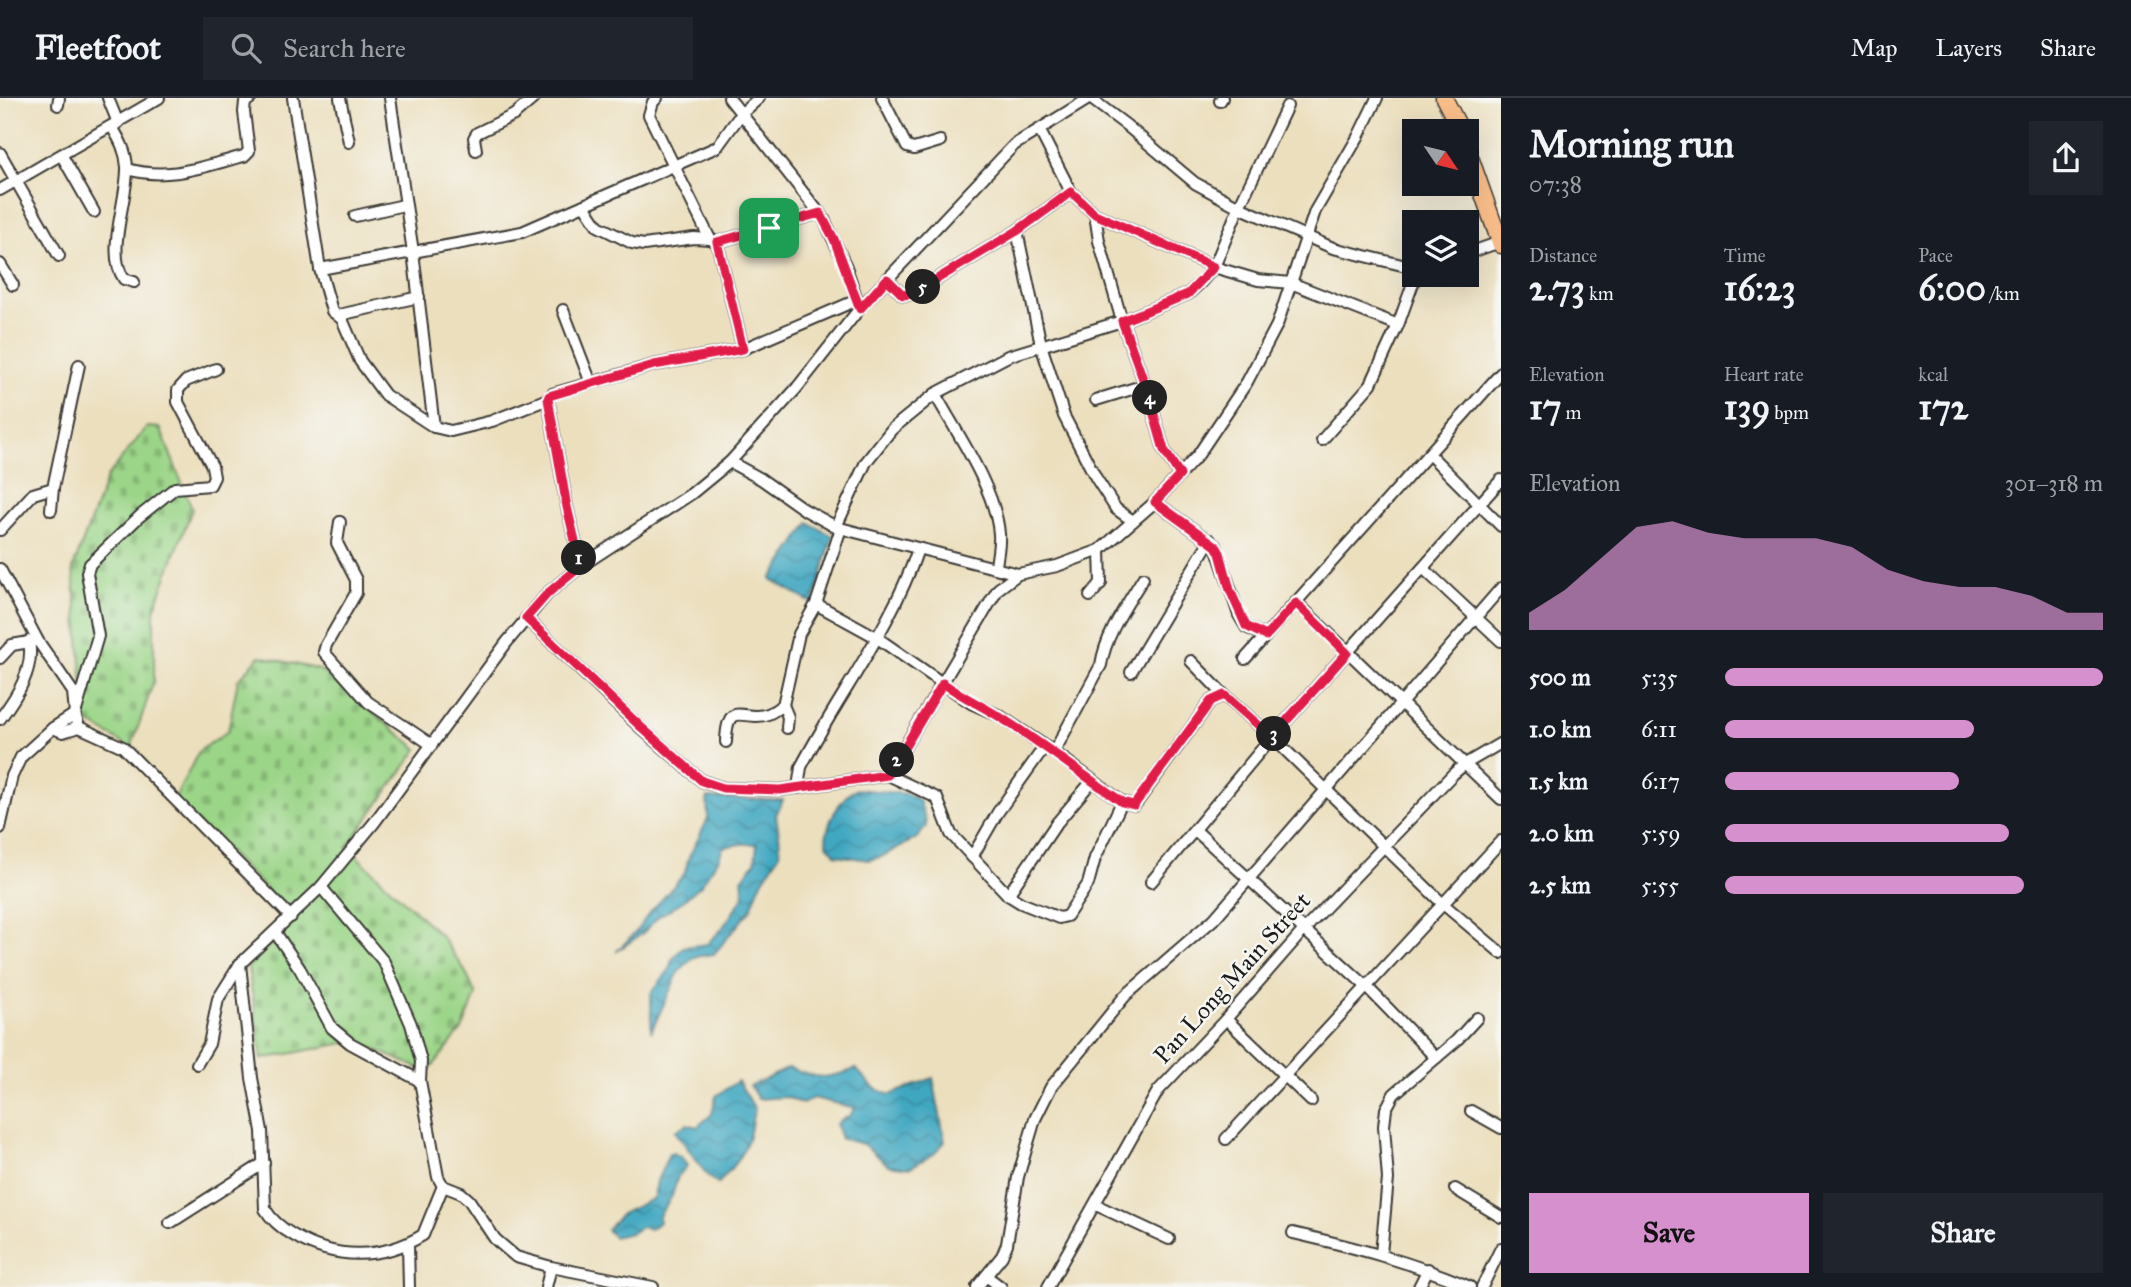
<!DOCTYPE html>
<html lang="en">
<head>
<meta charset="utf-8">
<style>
  :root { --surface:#171b24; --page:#20242c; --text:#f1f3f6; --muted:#9ea1a6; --line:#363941; --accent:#d690ce }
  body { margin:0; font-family:"IM FELL Great Primer",serif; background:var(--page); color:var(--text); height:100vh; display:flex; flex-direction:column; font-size:26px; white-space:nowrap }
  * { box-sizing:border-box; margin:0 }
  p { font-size:23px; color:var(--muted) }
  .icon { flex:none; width:38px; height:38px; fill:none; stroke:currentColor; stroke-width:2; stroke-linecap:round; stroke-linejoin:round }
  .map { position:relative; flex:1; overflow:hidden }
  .side { display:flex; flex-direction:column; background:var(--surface); width:630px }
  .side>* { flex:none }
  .needle { width:46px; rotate:125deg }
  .tools { position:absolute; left:1402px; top:21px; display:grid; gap:14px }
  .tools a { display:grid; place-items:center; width:77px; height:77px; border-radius:0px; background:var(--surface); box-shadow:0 7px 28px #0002; font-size:35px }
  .pin { position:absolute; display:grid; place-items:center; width:60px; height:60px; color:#fff; margin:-30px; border-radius:14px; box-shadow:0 4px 10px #0006 }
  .km { position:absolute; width:35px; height:35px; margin:-18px; border-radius:50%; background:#222; color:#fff; font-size:19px; line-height:35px; text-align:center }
  .round { display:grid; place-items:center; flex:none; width:74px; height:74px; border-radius:0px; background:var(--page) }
  .headline { display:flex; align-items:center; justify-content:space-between; height:119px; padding:0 28px }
  h1 { font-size:38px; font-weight:700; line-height:52px }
  .stats { display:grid; grid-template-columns:repeat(3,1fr); gap:10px; height:119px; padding:7px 28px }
  .stats div { display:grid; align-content:center }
  .stats b { font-size:35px; font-weight:700 }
  .stats small { font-size:19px; font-weight:400 }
  .stats p { font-size:19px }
  .chart { height:196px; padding:14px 28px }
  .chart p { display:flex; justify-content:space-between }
  .chart svg { width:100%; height:126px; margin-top:7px; fill:var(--accent); opacity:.7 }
  .primary-button { display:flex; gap:14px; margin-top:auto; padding:14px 28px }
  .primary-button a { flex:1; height:80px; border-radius:0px; background:var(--accent); color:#111; font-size:28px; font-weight:700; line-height:80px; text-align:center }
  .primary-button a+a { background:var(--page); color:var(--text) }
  ul { padding:0 28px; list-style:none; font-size:23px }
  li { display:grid; grid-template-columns:112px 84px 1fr; align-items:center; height:52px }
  li i { height:18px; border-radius:9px; background:var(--accent) }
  header { display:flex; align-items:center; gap:42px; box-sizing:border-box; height:98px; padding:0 35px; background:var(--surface); border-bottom:2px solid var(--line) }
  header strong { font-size:33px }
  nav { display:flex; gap:38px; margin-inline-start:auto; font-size:24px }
  .search { width:490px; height:63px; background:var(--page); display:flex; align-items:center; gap:18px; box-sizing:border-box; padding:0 24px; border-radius:0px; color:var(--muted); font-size:26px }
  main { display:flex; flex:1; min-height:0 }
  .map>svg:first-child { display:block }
</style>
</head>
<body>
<header>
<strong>Fleetfoot</strong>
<div class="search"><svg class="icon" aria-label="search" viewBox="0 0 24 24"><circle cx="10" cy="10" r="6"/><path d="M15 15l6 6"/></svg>Search here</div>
<nav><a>Map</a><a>Layers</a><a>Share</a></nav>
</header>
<main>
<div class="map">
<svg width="1501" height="1189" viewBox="0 0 1501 1189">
  <defs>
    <pattern id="cemetery-stones" width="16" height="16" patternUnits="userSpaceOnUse" patternTransform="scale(1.75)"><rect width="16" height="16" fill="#9bd588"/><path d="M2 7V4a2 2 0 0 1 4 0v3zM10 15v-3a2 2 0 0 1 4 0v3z" fill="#85b675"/></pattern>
    <pattern id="water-waves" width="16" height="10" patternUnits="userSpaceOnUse" patternTransform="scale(1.75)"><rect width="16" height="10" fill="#41a7c1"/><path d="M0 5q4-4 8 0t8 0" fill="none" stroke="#36879c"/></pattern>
  </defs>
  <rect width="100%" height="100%" fill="#f6f6f2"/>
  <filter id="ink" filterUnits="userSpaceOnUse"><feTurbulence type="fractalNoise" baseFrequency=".0143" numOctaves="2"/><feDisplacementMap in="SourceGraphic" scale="14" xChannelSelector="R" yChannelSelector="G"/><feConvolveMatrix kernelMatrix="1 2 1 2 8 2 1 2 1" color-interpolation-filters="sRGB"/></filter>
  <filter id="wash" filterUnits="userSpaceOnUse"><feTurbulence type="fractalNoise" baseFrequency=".00686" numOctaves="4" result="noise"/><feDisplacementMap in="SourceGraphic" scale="28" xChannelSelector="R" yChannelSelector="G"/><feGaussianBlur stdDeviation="1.57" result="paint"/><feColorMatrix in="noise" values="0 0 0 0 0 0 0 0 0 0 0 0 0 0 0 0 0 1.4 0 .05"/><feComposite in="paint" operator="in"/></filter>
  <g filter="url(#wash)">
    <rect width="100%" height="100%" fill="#ecdfbe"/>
    <g fill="url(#cemetery-stones)" stroke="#5c7852" stroke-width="2">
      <path d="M147 329 160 330 192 411 154 512V582L131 650 86 623 73 470 107 379Z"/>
      <path d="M260 558 320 572 418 651 347 749 441 838 465 873 476 897 463 930 428 974 355 943 262 961 248 869 296 820 174 702 199 653 228 633 238 582Z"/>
    </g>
    <g fill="url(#water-waves)" stroke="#2e626e" stroke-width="2">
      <path d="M809 425 833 438 813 506 771 481Z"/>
      <path d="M857 691 907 696 919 702 926 723V729L917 740 881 759 868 762 836 757 826 745C826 727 839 699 857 691Z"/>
      <path d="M707 700 783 702 776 717 780 744 779 757 760 787 751 811 714 856 694 859 679 873 651 934V895L670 871 671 863 683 849 707 846 721 832 744 798 742 781 755 764 757 746H741L723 749 719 760 700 788 680 805 658 819 644 834 616 854 635 835 648 817 685 775 688 761 708 721Z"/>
      <path d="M789 970C819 982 826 981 856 971L874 990 890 997 933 980 945 1044 934 1056 909 1070 888 1067 863 1046 841 1041 836 1026 850 1017 855 1010 813 1000 803 1006 787 999 758 1001 750 988Z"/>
      <path d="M738 983 755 1011C751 1021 752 1029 749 1038 743 1058 731 1071 718 1086L707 1077 675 1033 687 1026 697 1029 712 1016 716 998Z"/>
      <path d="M674 1055 682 1060 687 1068 678 1078 672 1098 659 1118V1124L651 1131 641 1129 631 1135 614 1139 607 1132 621 1116 654 1100 656 1085 669 1056Z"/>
    </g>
  </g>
  <g filter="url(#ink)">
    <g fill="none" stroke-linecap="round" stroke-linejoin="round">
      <defs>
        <g id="minor">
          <path d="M108 0 118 25"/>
          <path d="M293 0 320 171 332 213 342 221 360 263 385 297 434 329 451 333 492 323 548 301"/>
          <path d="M340 0 349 44"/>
          <path d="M390 0 413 154 434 329"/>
          <path d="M657 0 653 4 649 17 710 141"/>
          <path d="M729 0 824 121 846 169 859 208"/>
          <path d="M882 0 907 49 914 51 940 43"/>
          <path d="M1090 0 1126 27 1195 85 1239 109 1333 150 1414 170"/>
          <path d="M1220 3 1222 0"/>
          <path d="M58 7 59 0"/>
          <path d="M112 29C120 42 126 53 127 69 128 101 105 155 124 181L134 184"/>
          <path d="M1040 33 1071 94 1095 116 1214 169 1258 182 1291 185 1398 227"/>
          <path d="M476 52 474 40 477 35 514 17 534 0"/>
          <path d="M0 55 59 158"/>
          <path d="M62 58 94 114"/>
          <path d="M127 71C169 83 204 68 244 58L249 53 244 14 245 4 251 0"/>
          <path d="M0 92 159 0"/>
          <path d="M584 107 598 128 632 145 644 147 694 140 710 141 717 144 820 115"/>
          <path d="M1095 116 1099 143 1122 223 1147 292 1164 352 1180 377"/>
          <path d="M355 118 404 107"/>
          <path d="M1017 133 1041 247 1064 318 1096 380 1116 411 1133 423"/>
          <path d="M717 144 743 251"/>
          <path d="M1466 156 1500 144"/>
          <path d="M0 166 13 187"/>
          <path d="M320 171 522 134 717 49 741 16 759 0"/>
          <path d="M887 181 903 197 912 196 1017 133 1071 94"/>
          <path d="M563 212 591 285"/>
          <path d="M339 217 419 199"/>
          <path d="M935 296C957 335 996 392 999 436 1000 447 997 458 996 469"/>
          <path d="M1096 302 1145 287"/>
          <path d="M1322 342 1371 286 1398 227 1416 177"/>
          <path d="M1429 356 1501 428"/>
          <path d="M730 364 761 381 805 412 836 429 1018 476"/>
          <path d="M1155 404 1216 448 1239 517 1246 529 1266 538"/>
          <path d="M51 412 53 390 79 267"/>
          <path d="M340 424 337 445 356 482V495L326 547 324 554 368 604 432 647"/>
          <path d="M836 429 866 364 892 331 935 296 1008 258 1122 223 1188 196 1201 184 1214 169 1239 109 1287 8"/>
          <path d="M0 432 33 396 53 390"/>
          <path d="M581 468 567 409 548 301 552 296 654 267 743 251 857 202"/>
          <path d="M1423 470 1501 543"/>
          <path d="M0 471 38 543 73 594 75 616 79 629 123 649 291 819"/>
          <path d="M1090 498 1101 485 1100 452"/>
          <path d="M1296 504 1501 701"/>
          <path d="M816 506 876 539 971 605 1000 618 1054 654 1122 704 1134 707 1137 704 1211 603 1224 597 1272 639 1442 805 1501 855"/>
          <path d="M526 520 641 630 702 683 723 690 780 692 888 677 937 700 951 736 1008 797 1021 805 1059 820 1067 818 1088 786 1095 760 1122 704"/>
          <path d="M0 560 12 547 35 543"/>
          <path d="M1245 561 1501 275"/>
          <path d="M1191 563 1224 597"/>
          <path d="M1131 574 1210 442"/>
          <path d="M783 607 788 619 787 630"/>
          <path d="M0 621C16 599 35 572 29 543"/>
          <path d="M53 630 75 616 98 538 87 475 90 466 140 418 175 390 210 387 214 379 212 368 178 304V292L186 283 216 271"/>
          <path d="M726 644C727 599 744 625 768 616 773 614 778 610 783 607L799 536 816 506 841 430"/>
          <path d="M1054 654 1101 567C1106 535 1127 507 1143 480"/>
          <path d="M888 677 998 491 1018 476 1057 468 1100 452 1155 404 1198 357 1247 284 1277 227 1315 113 1358 39 1377 0"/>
          <path d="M798 690 801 669C839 596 892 529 918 451"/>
          <path d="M0 730 12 678 21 659 53 630 63 634 79 629"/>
          <path d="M1195 732 1367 889 1436 960"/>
          <path d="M972 759 998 714 1045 648"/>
          <path d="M1151 784 1272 639 1501 382"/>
          <path d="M321 789 384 864 411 926 421 963 420 983 438 1079 443 1088 461 1095 469 1102 495 1141 516 1159 551 1169 653 1189"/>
          <path d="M1008 797 1056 726 1092 683"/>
          <path d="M275 834 300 871 332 930 350 945 420 983"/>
          <path d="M240 866 252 980 262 1033 265 1111C272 1123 281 1130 293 1137 334 1162 382 1162 423 1137L443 1088"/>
          <path d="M1226 921 1311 1003"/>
          <path d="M197 966 209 946 218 901 240 866 321 789 374 725 507 544 548 495 581 468 691 396 730 364 796 291 860 210 1014 47 1090 0"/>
          <path d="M1471 1013 1501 1030"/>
          <path d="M1226 1041 1501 743"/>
          <path d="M1455 1091 1501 1119"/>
          <path d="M1096 1107 1169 1141"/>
          <path d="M170 1125 264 1065"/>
          <path d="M1293 1135C1353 1149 1412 1164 1470 1189"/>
          <path d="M408 1146 409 1189"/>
          <path d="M1381 1156 1388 1081 1384 1028 1386 1011 1394 996 1456 943 1477 920"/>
          <path d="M986 1178 1001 1189"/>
          <path d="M546 1189 551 1169"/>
          <path d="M977 1189 1002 1158 1007 1146 1018 1079 1035 1021 1051 989 1125 898 1214 821 1501 490"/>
          <path d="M1048 1189 1158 993 1226 921 1303 833 1453 676 1465 666 1501 645"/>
          <path d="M1419 1189 1428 1171"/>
          <path d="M1482 1189 1501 1150"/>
        </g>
        <g id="highway">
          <path d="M1444 0 1461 33"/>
          <path d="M1466 48 1501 147"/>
        </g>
      </defs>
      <use href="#minor" stroke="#3b3934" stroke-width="14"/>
      <use href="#highway" stroke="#3b3934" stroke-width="19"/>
      <use href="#minor" stroke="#fff" stroke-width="10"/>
      <use href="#highway" stroke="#f8bd89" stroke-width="16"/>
    </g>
  </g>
  <g fill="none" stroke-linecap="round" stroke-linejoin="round" filter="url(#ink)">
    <defs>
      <path id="route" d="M1071 94 1095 116 1214 169 1188 196 1122 223 1147 292 1164 352 1180 377 1155 404 1216 448 1220 455 1230 492 1246 528 1266 538 1296 505 1347 555 1272 639 1224 597 1211 603 1134 707 1122 704C1082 676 1044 647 1003 621 983 608 962 599 943 585L888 677 780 692 723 690 702 683 641 629 526 520 548 495 581 468 567 409 548 301 549 298 654 267 743 251 717 144 820 115 834 141 860 211 887 181 903 197 912 196 1017 133Z"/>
    </defs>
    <use href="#route" stroke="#fff" stroke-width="14"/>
    <use href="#route" stroke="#e11d48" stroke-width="9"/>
  </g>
  <g text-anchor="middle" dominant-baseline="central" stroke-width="5" stroke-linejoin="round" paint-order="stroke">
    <g font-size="24" fill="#1c1c1c" stroke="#f6f6f2">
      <text transform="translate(1232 880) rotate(-48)">Pan Long Main Street</text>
    </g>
  </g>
</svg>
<div class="tools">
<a><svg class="needle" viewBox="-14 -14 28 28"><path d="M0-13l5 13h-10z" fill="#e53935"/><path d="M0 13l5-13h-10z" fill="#9ea1a6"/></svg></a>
<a><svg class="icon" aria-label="layers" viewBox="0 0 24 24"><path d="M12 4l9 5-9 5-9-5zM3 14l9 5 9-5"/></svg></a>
</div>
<div class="pin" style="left:769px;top:130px;background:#1e9e55"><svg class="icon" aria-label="arrive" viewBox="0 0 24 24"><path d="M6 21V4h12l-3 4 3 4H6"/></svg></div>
<b class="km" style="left:579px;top:460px">1</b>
<b class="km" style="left:897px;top:662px">2</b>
<b class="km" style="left:1274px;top:636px">3</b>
<b class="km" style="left:1150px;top:300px">4</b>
<b class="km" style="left:923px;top:189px">5</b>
</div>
<section class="side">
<div class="headline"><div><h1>Morning run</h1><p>07:38</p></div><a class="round"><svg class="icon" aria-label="share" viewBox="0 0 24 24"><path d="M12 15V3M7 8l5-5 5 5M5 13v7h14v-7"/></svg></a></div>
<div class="stats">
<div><p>Distance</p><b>2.73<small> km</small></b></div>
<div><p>Time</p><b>16:23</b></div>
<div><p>Pace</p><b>6:00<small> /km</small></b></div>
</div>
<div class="stats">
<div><p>Elevation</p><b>17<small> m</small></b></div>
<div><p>Heart rate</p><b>139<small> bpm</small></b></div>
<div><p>kcal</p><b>172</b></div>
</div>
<div class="chart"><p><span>Elevation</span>301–318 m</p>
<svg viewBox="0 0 160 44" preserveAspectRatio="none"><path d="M0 44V38L10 30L20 19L30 8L40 6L50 10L60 12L70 12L80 12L90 15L100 23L110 27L120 29L130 29L140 32L150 38L160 38V44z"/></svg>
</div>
<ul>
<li><b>500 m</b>5:35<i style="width:100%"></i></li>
<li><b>1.0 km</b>6:11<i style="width:66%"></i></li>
<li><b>1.5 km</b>6:17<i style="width:62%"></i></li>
<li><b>2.0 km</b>5:59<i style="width:75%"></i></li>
<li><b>2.5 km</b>5:55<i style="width:79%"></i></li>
</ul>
<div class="primary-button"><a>Save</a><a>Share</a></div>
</section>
</main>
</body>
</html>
